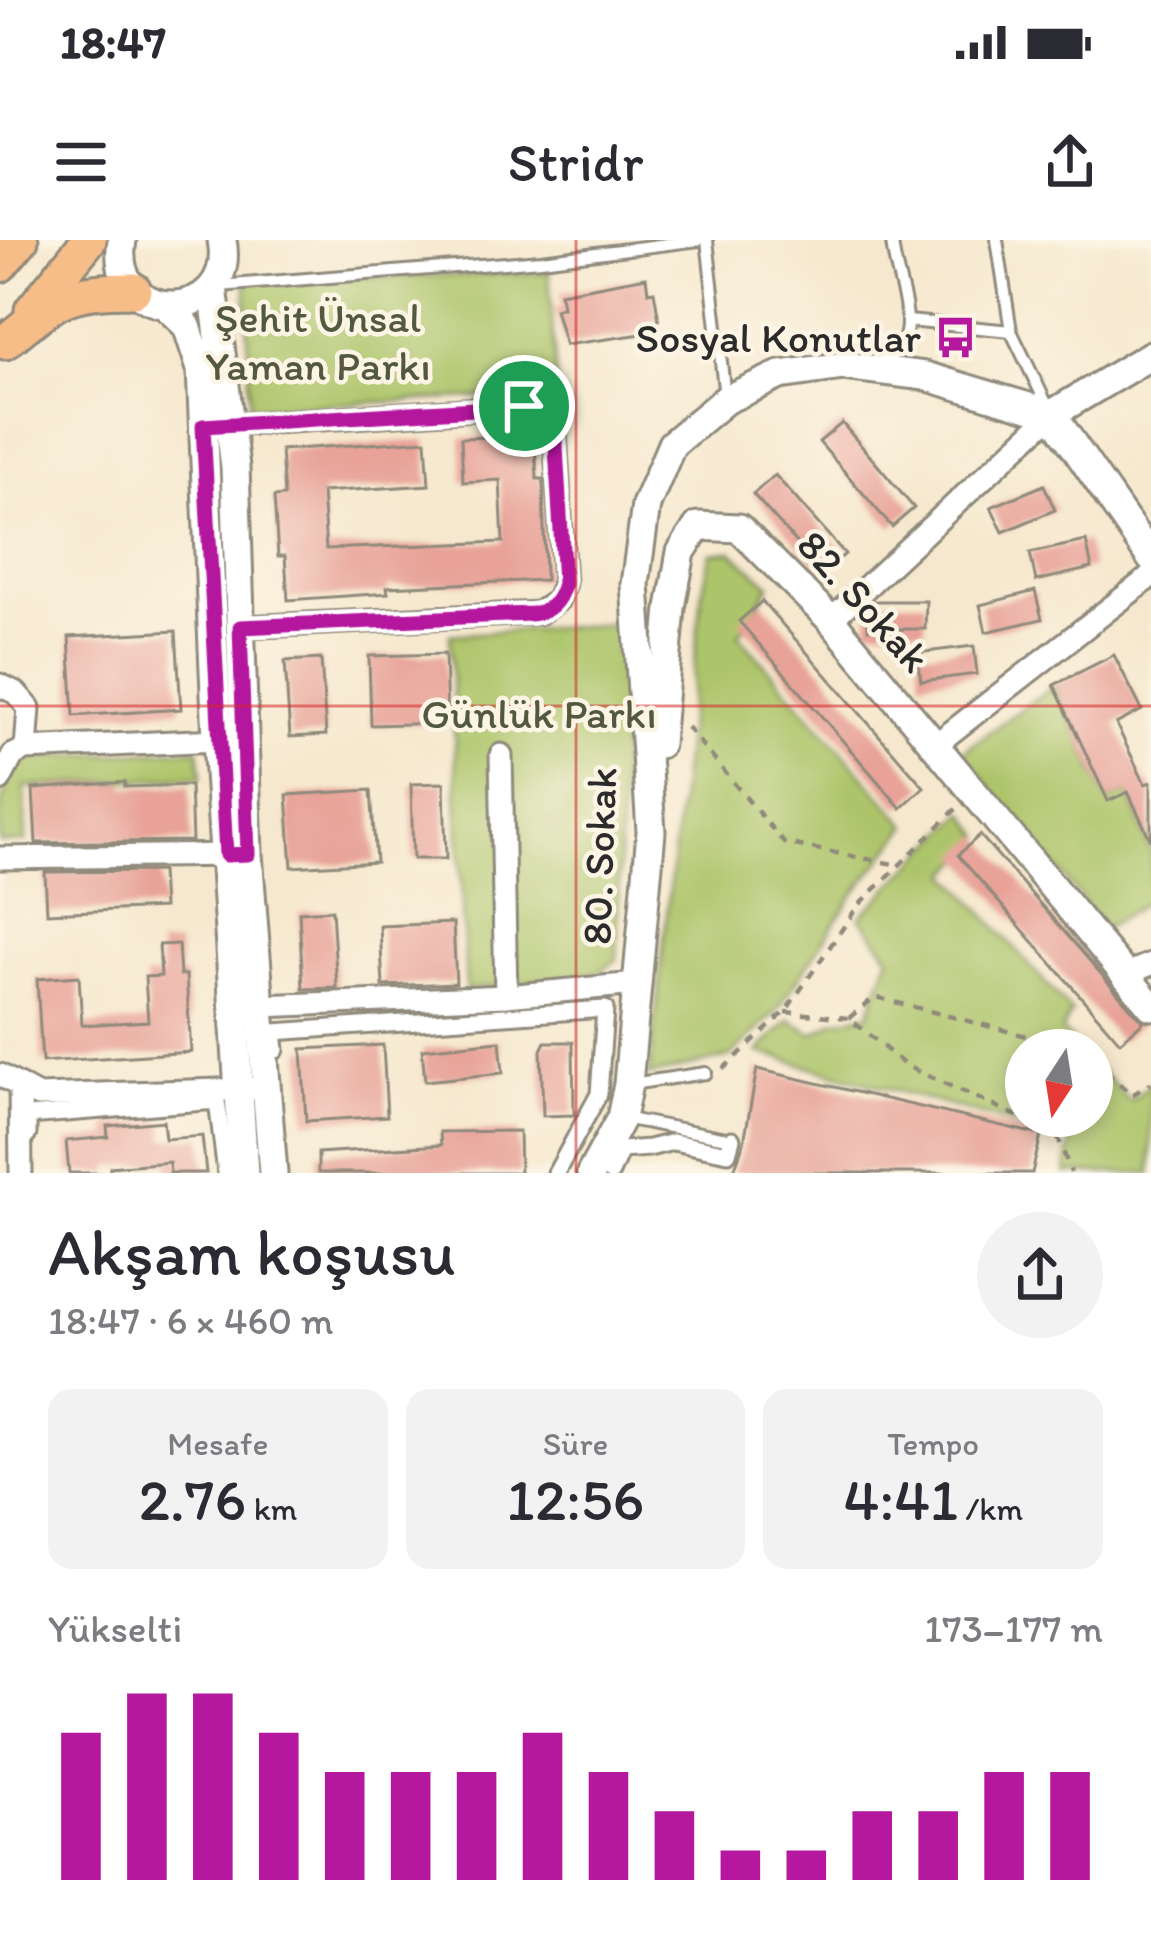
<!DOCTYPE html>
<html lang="tr">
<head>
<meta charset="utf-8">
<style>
  :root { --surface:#fff; --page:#f2f2f3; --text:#2b2b33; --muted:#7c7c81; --accent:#b5179e }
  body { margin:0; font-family:Itim,sans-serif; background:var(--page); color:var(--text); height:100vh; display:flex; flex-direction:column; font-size:45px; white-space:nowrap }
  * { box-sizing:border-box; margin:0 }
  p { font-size:39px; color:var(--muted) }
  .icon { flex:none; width:66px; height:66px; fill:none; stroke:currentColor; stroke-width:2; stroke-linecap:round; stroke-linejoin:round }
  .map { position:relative; height:933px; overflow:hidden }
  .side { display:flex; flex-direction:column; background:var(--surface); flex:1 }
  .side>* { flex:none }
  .needle { width:78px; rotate:192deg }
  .buttons { position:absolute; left:1005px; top:789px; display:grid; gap:24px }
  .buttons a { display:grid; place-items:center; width:108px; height:108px; border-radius:50%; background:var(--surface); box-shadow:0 6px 18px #0003; font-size:60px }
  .pin { position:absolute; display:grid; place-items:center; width:102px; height:102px; color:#fff; margin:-51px; border:6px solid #fff; border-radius:50%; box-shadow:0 3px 12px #0007 }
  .round { display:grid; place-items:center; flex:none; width:126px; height:126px; border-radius:63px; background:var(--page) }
  .head { display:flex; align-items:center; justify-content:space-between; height:204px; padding:0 48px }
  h1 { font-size:66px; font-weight:600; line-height:90px }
  .figures { display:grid; grid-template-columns:repeat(3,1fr); gap:18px; height:204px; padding:12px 48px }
  .figures div { display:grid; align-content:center; border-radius:24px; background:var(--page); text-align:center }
  .figures b { font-size:60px; font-weight:600 }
  .figures small { font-size:33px; font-weight:400 }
  .figures p { font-size:33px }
  .chart { height:336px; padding:24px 48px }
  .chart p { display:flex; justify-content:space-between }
  .chart svg { width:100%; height:216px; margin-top:12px; stroke:var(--accent); stroke-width:6 }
  .status { display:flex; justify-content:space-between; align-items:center; height:84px; padding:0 60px; background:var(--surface); direction:ltr }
  .status svg { height:33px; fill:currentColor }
  header { display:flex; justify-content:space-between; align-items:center; height:156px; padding:0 48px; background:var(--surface); font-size:54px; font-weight:600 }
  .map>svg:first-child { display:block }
</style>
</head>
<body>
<div class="status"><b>18:47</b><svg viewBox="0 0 49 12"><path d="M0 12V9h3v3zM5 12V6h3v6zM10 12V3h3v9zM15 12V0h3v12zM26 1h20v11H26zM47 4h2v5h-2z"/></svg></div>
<header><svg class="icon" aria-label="menu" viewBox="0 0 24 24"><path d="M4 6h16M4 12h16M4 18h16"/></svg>Stridr<svg class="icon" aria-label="share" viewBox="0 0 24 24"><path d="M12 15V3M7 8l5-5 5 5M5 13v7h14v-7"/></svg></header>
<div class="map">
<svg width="1151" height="933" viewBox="0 0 1151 933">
  <rect width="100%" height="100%" fill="#fcf5e5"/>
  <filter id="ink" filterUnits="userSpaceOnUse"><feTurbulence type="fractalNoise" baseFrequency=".00833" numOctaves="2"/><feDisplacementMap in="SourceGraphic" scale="24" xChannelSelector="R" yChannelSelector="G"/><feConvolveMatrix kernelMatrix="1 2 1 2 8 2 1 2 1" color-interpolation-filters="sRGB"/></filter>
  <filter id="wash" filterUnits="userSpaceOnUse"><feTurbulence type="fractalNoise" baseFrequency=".004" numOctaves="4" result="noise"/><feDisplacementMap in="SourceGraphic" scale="48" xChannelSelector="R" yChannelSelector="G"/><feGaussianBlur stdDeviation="2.7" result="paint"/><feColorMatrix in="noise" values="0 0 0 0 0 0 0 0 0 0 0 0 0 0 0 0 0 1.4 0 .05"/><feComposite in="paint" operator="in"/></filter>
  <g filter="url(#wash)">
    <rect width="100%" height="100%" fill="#f6e8ce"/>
    <g fill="#adc56a" stroke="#6c784a" stroke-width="3">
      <path d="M549 33 557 154 250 168 246 40Z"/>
      <path d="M731 311 770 345 739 395 908 586 852 657 776 772 730 817 649 836 702 353 711 313Z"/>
      <path d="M625 383 617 719 601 732 466 750 450 395Z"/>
      <path d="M1054 445 1108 561 1128 552 1151 612V659L1105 688 962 512Z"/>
      <path d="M199 509 202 536 25 547 26 602 0 603C0 572 0 535 29 518Z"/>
      <path d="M965 572 982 596 949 634 1071 772 1062 791 1080 810H1026V876H1092V822L1130 861 1151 844V933H1066L1071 900 758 812 790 780 813 794 834 781 869 774 890 716 860 677Z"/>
    </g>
    <g id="blocks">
      <g fill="#e8a298">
        <path d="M646 37 648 52 654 51 659 80 654 81 656 92 565 105 555 69 562 67 560 53Z"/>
        <path d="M842 183 914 268 892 287 819 202Z"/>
        <path d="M491 197 492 203 535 202 537 239H543L545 340 387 347 388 353 288 360 285 316H278L274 257 284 256 281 210 426 200 429 245 322 252 326 309 503 302 500 240 463 242 461 198Z"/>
        <path d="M775 235 845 314 823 333 753 254Z"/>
        <path d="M1044 245 1055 270 1003 292 991 267Z"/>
        <path d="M1086 301 1092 328 1036 341 1030 313Z"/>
        <path d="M1035 351 1042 379 986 392 980 365Z"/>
        <path d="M762 361 924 547 901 568 739 381Z"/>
        <path d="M874 361H926L925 389H868V366Z"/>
        <path d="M176 391 181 469 74 476 69 397Z"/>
        <path d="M974 406 977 434 921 441 917 413Z"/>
        <path d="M445 414 447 483 371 485 369 416Z"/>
        <path d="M1114 415 1142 470 1116 484 1145 544 1151 542V601L1128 552 1108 561 1054 445Z"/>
        <path d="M321 419 326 495 290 497 285 421Z"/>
        <path d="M125 542V547L190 545 192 601 36 603 33 549Z"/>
        <path d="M444 543 446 619H413L411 544Z"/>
        <path d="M371 550 376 622 292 627 287 555Z"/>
        <path d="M980 595 1143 782 1120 802 958 615Z"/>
        <path d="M161 631 163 668 47 673 45 632Z"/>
        <path d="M332 670 337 748 303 749 299 672Z"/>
        <path d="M453 683 456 743 383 746 380 686Z"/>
        <path d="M178 704 180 735H186L191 812 42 822 37 739 79 736 82 785 148 781 145 737 161 736 159 705Z"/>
        <path d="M500 801 503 833 425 841 422 809Z"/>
        <path d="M545 802H573L574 875 543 876 541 810Z"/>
        <path d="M383 805 387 876 306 881 302 809Z"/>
        <path d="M757 829 1041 895 1032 933H733L744 902Z"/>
        <path d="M163 881 165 899 202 896 206 933H170L169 922 110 927V933H69L66 901 108 897 107 886Z"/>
        <path d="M519 891 520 933H318V913L441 905 440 892Z"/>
      </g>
    </g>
  </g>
  <g filter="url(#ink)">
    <use href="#blocks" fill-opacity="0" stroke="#908a7c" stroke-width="3"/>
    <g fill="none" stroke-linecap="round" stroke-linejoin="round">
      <defs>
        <g id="service">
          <path d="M707 0 725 157"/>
          <path d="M997 0 1011 91 1048 167"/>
          <path d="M219 46 541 20 699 0"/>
          <path d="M908 81 1011 91"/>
          <path d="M878 123C933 103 893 42 892 0"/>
          <path d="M631 844 706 833"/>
          <path d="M623 878 732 899"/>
        </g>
        <g id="pedestrian">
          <path d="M276 810 274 792 605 769 599 854 556 933"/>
          <path d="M28 894V876L217 861 226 933"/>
          <path d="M611 933 621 910 649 908 673 902 728 913 732 899"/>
        </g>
        <g id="minor">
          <path d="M230 185 524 166 542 171 555 191 564 343 558 360 539 373 240 387"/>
          <path d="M831 380 1052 174"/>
          <path d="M0 445 16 453 29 468 26 509"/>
          <path d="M935 505 1151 336"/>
          <path d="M501 515 506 756"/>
          <path d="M0 540 13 515 26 509 217 500"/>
          <path d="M0 618 236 615"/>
          <path d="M1124 735 1151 724"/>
          <path d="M261 766 506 756 636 744"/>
          <path d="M0 835 38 856 250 849"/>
          <path d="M20 846 21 933"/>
        </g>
        <g id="tertiary">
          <path d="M122 0C107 87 238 86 222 0"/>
          <path d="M213 47 235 227 248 614 273 933"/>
          <path d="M166 66 187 86 201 129 217 500 244 933"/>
          <path d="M1052 174 1151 318"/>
          <path d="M1052 174 1151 115"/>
          <path d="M659 504 671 368 681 312 698 286 739 288 831 380 1151 766"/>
          <path d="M591 933 621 878 628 844 651 592 635 344 646 265 672 204 725 160 780 135 844 126 925 136 1052 174"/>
        </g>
        <g id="trunk">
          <path d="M0 25 21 0"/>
          <path d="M32 70 89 0"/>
          <path d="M5 102C58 59 64 50 134 50"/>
        </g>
      </defs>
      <use href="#service" stroke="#908a7c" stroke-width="16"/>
      <use href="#pedestrian" stroke="#908a7c" stroke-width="21"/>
      <use href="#minor" stroke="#908a7c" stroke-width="27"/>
      <use href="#tertiary" stroke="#908a7c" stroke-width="33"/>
      <use href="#trunk" stroke="#908a7c" stroke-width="39"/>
      <g stroke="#908a7c" stroke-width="4.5" stroke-dasharray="9 9" stroke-linecap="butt">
        <path d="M687 487 784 603 899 625"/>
        <path d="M785 772 849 778 906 826 1057 894 1071 933"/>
        <path d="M849 778 875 757 1081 810"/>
        <path d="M1092 820 1132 855 1151 843"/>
        <path d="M723 829 785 772 858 666 958 567"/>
      </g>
      <use href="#service" stroke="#fff" stroke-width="10"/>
      <use href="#pedestrian" stroke="#fff" stroke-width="15"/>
      <use href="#minor" stroke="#fff" stroke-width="21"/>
      <use href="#tertiary" stroke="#fff" stroke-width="27"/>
      <use href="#trunk" stroke="#f7bd88" stroke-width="33"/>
    </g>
  </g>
  <g fill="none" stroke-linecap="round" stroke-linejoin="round" filter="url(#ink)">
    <defs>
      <path id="route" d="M524 166 542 171 555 190 564 343C560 361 550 372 531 374L240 387 248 614 226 615 203 186Z"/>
    </defs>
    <use href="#route" stroke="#fff" stroke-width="24"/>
    <use href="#route" stroke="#b5179e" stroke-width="15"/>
  </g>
  <path fill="none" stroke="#d62828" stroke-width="3" stroke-opacity="0.55" d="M576 0V933M0 466H1151"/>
  <defs>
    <symbol id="bus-bare" viewBox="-9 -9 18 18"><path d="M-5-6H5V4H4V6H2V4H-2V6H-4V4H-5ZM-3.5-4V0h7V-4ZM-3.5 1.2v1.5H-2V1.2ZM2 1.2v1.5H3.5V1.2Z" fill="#b5179e" stroke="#fcf5e5" stroke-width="2.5" paint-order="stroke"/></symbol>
  </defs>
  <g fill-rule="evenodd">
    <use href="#bus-bare" x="926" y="68" width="59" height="59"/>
  </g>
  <g text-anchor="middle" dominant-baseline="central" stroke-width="9" stroke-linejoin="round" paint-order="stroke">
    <g font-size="42" fill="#52593e" stroke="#fcf5e5">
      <text x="318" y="77">Şehit Ünsal<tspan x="318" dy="48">Yaman Parkı</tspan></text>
      <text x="539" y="473">Günlük Parkı</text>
    </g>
    <g font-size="42" fill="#2b2b2b" stroke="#fcf5e5" text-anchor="end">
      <text x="921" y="97">Sosyal Konutlar</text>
    </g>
    <g font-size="42" fill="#2b2b2b" stroke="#fcf5e5">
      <text transform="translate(864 361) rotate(48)">82. Sokak</text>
      <text transform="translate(599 616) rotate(-88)">80. Sokak</text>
    </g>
  </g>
</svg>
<div class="buttons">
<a><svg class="needle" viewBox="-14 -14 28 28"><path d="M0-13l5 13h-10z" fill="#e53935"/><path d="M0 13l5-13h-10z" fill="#7c7c81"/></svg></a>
</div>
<div class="pin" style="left:524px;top:166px;background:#1e9e55"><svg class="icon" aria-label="arrive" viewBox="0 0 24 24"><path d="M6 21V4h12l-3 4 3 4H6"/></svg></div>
</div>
<section class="side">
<div class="head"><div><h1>Akşam koşusu</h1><p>18:47 · 6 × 460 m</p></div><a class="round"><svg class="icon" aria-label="share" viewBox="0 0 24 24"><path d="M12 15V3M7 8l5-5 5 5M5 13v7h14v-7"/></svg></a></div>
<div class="figures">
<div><p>Mesafe</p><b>2.76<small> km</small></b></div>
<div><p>Süre</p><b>12:56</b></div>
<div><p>Tempo</p><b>4:41<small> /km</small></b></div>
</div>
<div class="chart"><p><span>Yükselti</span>173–177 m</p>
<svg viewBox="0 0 160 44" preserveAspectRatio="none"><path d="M5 44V14M15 44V6M25 44V6M35 44V14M45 44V22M55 44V22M65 44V22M75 44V14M85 44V22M95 44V30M105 44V38M115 44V38M125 44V30M135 44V30M145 44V22M155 44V22"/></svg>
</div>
</section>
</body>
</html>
